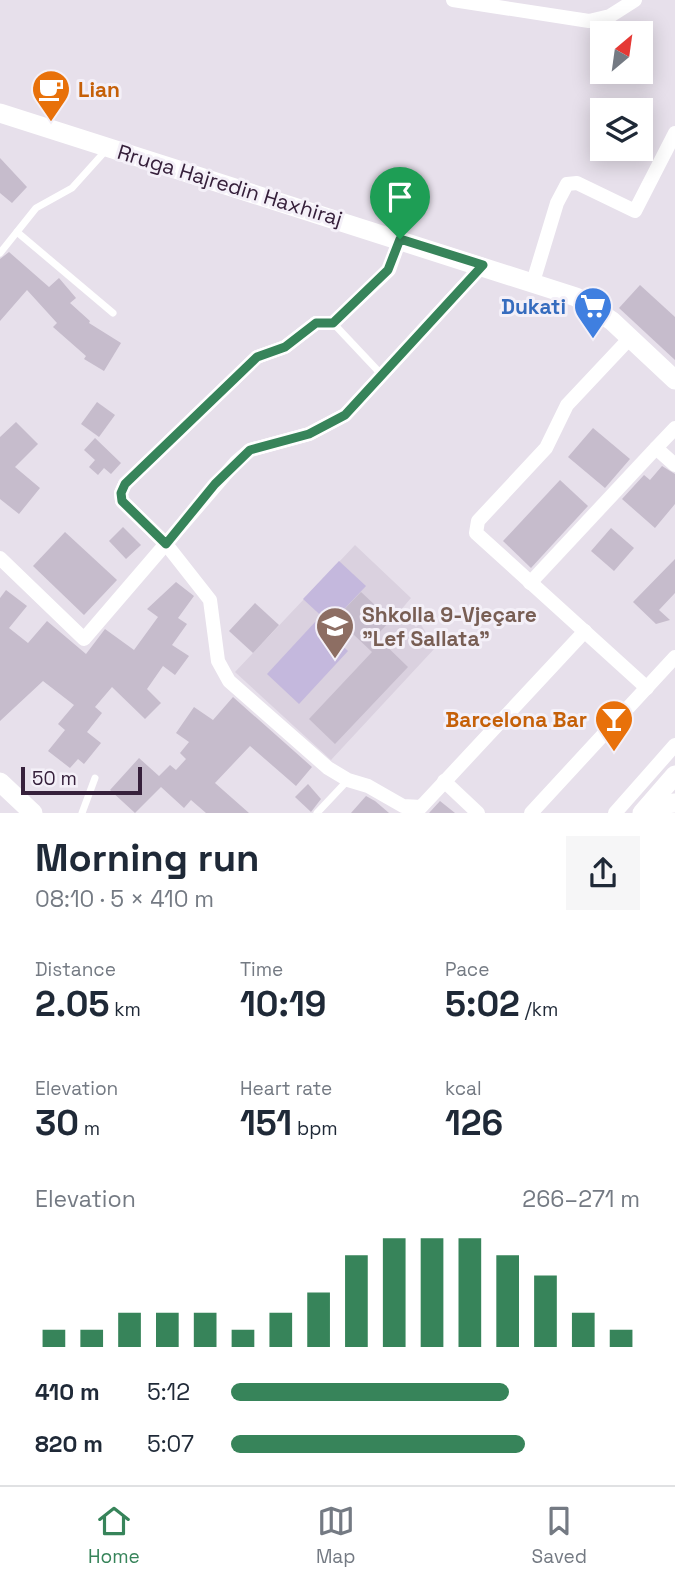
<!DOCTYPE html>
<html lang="en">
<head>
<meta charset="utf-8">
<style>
  :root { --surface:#fff; --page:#f6f6f7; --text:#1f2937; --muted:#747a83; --line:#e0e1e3; --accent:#37845a }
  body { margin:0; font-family:"Space Grotesk",sans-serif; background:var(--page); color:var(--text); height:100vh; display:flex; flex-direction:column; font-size:26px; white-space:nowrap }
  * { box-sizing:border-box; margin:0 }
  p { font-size:23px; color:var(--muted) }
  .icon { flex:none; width:38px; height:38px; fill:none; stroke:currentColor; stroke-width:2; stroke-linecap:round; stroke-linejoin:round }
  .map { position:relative; height:813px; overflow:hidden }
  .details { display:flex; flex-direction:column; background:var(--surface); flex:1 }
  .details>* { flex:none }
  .needle { width:46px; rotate:29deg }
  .tools { position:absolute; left:590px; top:21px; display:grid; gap:14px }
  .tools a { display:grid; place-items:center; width:63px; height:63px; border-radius:0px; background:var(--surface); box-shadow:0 4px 18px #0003; font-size:35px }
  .scale { position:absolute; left:21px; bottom:18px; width:121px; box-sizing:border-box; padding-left:7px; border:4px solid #36203b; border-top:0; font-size:19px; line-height:24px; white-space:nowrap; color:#36203b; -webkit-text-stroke:5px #f4f0f8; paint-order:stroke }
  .pin { position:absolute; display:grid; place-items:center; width:60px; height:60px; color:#fff; margin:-72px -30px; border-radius:50% 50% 50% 0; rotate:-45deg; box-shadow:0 0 7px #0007 }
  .pin .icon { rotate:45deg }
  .round { display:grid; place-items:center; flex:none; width:74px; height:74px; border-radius:0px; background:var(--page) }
  .overview { display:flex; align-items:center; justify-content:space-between; height:119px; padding:0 35px }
  h1 { font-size:38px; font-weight:600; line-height:52px }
  .figures { display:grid; grid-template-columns:repeat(3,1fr); gap:10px; height:119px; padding:7px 35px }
  .figures div { display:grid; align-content:center }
  .figures b { font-size:35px; font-weight:600 }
  .figures small { font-size:19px; font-weight:400 }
  .figures p { font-size:19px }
  .chart { height:196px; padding:14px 35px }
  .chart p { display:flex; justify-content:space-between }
  .chart svg { width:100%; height:126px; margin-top:7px; stroke:var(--accent); stroke-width:6 }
  ul { padding:0 35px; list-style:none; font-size:23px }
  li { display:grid; grid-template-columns:112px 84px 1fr; align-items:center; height:52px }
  li i { height:18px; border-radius:9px; background:var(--accent) }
  .dock { display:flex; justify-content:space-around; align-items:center; height:98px; border-top:2px solid var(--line); background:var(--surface); font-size:19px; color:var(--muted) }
  .dock a { display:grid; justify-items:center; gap:4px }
  .dock .on { color:var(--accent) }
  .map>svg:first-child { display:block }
</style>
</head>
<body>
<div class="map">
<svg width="675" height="813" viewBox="0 0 675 813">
  <rect width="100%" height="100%" fill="#e7e0eb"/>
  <path fill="#dad1df" d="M355 545 411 598 400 611 416 627 420 623 435 648 331 760 235 672Z"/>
  <g fill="#c4b8dd">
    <path d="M339 561 366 586 330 624 303 599Z"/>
    <path d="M316 621 348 651 299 704 267 674Z"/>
  </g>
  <g fill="#c6bccc">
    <path d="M0 158 27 187 12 203 0 193Z"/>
    <path d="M9 252 49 287 59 278 76 298 70 303 90 321 89 323 121 343 104 371 84 359 86 356 53 327 57 323 27 290 0 321V259Z"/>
    <path d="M640 285 675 317V360L619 308Z"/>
    <path d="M97 402 115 415 99 437 81 424Z"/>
    <path d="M16 422 38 444 15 467 40 488 19 514 0 499V437Z"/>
    <path d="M593 428 630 459 605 488 568 457Z"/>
    <path d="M95 438 121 463 111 474 104 468 98 475 89 467 95 460 84 450Z"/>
    <path d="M662 466 675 474V504L655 528 622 499 644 475 650 480Z"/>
    <path d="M560 480 588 506 531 568 503 541Z"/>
    <path d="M123 527 141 545 126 559 109 541Z"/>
    <path d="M611 528 634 548 614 571 591 551Z"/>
    <path d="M65 532 117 580 84 615 33 566Z"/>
    <path d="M675 559V593L659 610 670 620 656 624 633 602Z"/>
    <path d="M176 582 194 596 178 618 187 624 172 645 189 656 175 675 163 666 147 689 161 703 145 719 112 687 95 707 102 713 87 732 101 743 84 764 78 759 70 768 48 751 65 730 58 724 74 705 43 681 0 721V598L6 590 27 606 9 628 28 643 47 621 86 654 105 629 134 650 158 617 147 609Z"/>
    <path d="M361 592 391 620 376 636 408 667 335 744 309 719 372 652 353 634 347 640 330 624Z"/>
    <path d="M255 603 279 625 253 653 229 631Z"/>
    <path d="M233 697 312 767 296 786 250 746 215 783 249 813H206L191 800 184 808 161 787 135 813 110 790 139 758 159 776 170 765 176 770 186 759 180 753 189 742 176 733 194 707 213 720Z"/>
    <path d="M308 784 321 799 311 812 295 797Z"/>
    <path d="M366 796 375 801 389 813H351Z"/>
    <path d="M440 801 455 813H429Z"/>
  </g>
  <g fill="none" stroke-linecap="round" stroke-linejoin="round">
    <g stroke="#fff" stroke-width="7">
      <path d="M17 232 113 313"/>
      <path d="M0 253 36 208 72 188 108 148"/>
      <path d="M333 323 381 374"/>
      <path d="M82 813 95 778"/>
      <path d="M317 813 348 780"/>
    </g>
    <g stroke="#fff" stroke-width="14">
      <path d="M453 0 589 21 610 16 635 0"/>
      <path d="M400 239 389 270 333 323H316L285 347 257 357 125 484 121 493 122 501 166 544 210 600 218 661 229 681 328 768 348 780 368 786 403 806 421 807 585 631"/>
      <path d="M533 282 557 203 567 184 577 183 635 211 675 133"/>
      <path d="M630 338 567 405 546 448 478 521 476 533 647 688"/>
      <path d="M675 428 656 448 675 465"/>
      <path d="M0 558 84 639 236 462 250 450 309 434 345 415 483 265"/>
      <path d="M530 583 656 448"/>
      <path d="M444 781 478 813"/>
      <path d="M531 813 675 657"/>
      <path d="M615 813 675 745"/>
    </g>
    <g stroke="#fff" stroke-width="19">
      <path d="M0 113 576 297 612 321 675 380"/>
      <path d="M0 782 33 813"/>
      <path d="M649 806 675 803"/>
      <path d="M642 813 675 775"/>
    </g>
  </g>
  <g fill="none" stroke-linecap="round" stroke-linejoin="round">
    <defs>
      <path id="route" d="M400 239 483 265 345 415 309 434 250 450 215 484 166 544 122 501 121 493 125 484 257 357 285 347 316 323H333L388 270Z"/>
    </defs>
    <use href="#route" stroke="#fff" stroke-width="14"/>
    <use href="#route" stroke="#37845a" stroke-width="9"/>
  </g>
  <defs>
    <symbol id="cafe-pin" viewBox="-11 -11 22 30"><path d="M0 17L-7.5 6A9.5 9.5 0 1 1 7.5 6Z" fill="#e8710a" stroke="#f4f0f8"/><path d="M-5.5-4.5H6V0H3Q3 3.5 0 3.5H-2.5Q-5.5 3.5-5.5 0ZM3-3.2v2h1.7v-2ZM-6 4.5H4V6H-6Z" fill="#fff"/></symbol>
    <symbol id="supermarket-pin" viewBox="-11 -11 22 30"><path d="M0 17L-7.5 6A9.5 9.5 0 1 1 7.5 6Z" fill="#3f7fe0" stroke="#f4f0f8"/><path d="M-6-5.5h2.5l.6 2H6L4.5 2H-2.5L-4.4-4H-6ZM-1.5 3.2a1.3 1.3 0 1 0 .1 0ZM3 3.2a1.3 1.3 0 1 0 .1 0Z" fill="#fff"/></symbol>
    <symbol id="school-pin" viewBox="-11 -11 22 30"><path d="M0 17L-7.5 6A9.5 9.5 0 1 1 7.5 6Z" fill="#8d6e63" stroke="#f4f0f8"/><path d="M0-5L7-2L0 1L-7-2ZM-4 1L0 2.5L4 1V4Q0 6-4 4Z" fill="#fff"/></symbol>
    <symbol id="bar-pin" viewBox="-11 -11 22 30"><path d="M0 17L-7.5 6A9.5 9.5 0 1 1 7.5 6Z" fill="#e8710a" stroke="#f4f0f8"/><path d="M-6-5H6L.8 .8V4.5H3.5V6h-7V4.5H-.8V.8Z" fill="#fff"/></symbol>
  </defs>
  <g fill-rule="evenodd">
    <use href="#cafe-pin" x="29" y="67" width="44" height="60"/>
    <use href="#supermarket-pin" x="571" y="284" width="44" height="60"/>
    <use href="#school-pin" x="313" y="604" width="44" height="60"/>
    <use href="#bar-pin" x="592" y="697" width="44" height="60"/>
  </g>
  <g text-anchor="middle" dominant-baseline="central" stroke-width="6" stroke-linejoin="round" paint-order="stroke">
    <g font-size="21" font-weight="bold" fill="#c56008" stroke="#f4f0f8" text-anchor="start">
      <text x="78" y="89">Lian</text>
      <text x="587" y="719" text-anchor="end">Barcelona Bar</text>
    </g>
    <g font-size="21" fill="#36203b" stroke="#f4f0f8">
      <text transform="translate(230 185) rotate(17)">Rruga Hajredin Haxhiraj</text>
    </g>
    <g font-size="21" font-weight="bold" fill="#366cbe" stroke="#f4f0f8" text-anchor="end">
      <text x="566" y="306">Dukati</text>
    </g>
    <g font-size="21" font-weight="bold" fill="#785e54" stroke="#f4f0f8" text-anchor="start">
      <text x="362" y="614">Shkolla 9-Vjeçare<tspan x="362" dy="24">"Lef Sallata"</tspan></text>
    </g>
  </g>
</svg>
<div class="tools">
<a><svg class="needle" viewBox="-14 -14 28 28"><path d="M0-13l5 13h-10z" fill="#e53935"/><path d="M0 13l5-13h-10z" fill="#747a83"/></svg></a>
<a><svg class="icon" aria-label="layers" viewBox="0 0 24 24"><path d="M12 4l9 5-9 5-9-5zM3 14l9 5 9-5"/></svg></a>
</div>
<div class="scale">50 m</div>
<div class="pin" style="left:400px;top:239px;background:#1e9e55"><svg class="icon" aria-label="arrive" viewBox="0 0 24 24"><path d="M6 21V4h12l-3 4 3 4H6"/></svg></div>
</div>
<section class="details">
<div class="overview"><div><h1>Morning run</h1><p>08:10 · 5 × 410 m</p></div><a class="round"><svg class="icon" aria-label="share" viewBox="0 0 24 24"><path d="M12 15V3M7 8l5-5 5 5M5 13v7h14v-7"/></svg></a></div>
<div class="figures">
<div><p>Distance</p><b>2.05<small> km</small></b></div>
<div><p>Time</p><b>10:19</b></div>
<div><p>Pace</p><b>5:02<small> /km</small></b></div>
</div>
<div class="figures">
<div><p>Elevation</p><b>30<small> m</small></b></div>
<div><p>Heart rate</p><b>151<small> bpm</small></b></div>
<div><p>kcal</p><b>126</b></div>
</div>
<div class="chart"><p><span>Elevation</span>266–271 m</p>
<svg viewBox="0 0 160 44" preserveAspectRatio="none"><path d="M5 44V38M15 44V38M25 44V32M35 44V32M45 44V32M55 44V38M65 44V32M75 44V25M85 44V12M95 44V6M105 44V6M115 44V6M125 44V12M135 44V19M145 44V32M155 44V38"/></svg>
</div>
<ul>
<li><b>410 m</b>5:12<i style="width:68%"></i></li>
<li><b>820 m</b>5:07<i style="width:72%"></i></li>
</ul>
</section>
<nav class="dock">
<a class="on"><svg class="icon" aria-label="home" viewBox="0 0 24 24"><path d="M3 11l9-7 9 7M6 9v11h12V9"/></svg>Home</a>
<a><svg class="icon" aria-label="map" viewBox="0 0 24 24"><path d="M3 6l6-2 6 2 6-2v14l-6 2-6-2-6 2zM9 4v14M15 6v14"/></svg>Map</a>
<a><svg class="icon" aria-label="saved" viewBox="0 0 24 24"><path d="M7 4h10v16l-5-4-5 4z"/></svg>Saved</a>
</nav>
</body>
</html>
